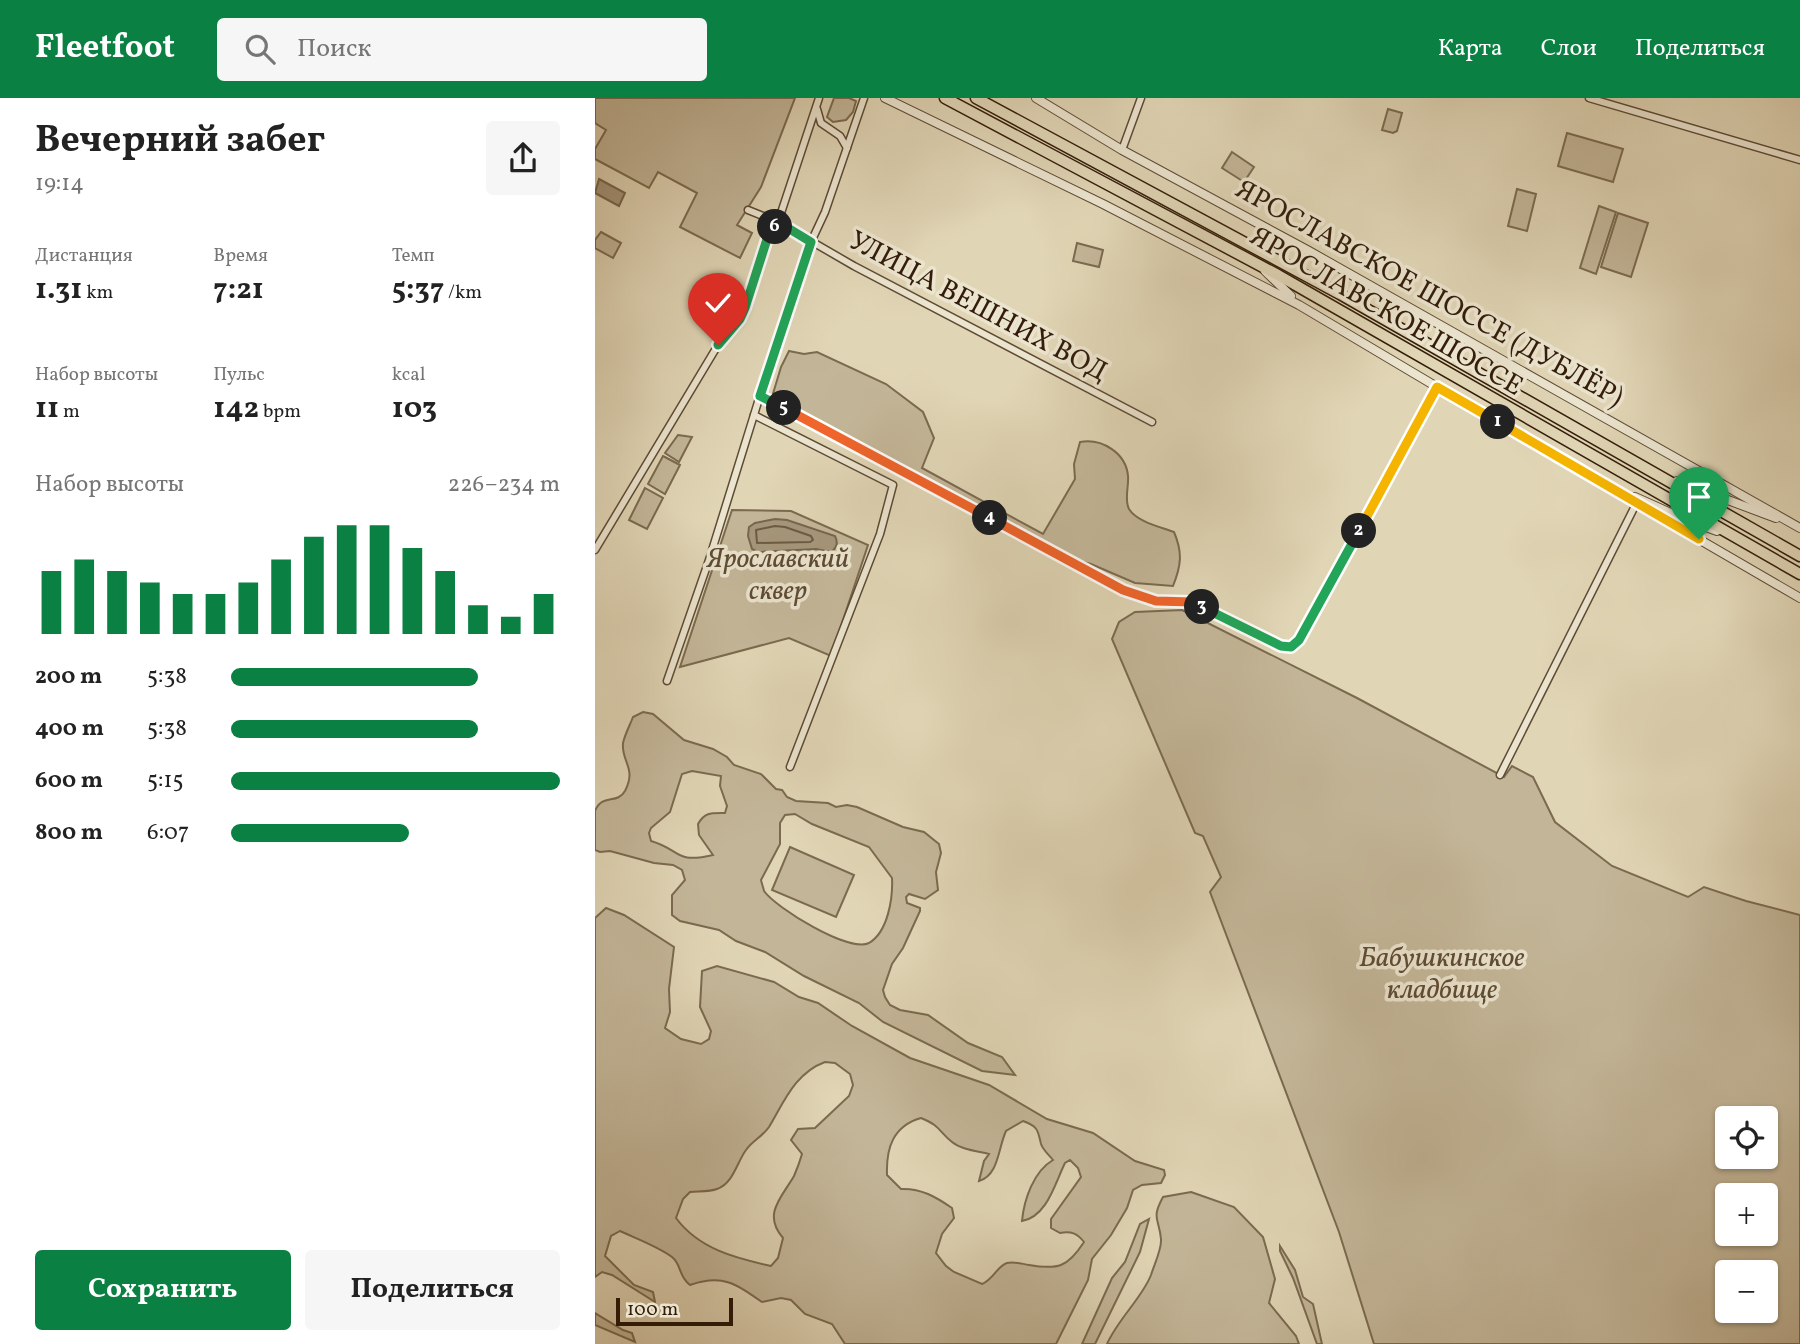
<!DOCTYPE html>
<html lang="ru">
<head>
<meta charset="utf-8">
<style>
  :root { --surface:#fff; --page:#f6f6f6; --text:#222; --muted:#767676; --accent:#0b8043 }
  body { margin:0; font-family:Vollkorn,serif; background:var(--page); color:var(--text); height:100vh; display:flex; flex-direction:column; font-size:26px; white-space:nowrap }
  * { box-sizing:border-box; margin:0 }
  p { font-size:23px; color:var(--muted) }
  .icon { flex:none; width:38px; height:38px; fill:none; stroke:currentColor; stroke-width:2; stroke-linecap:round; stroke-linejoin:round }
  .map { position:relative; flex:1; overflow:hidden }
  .sheet { display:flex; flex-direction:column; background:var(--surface); width:595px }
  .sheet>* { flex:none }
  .buttons { position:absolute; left:1120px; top:1008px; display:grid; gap:14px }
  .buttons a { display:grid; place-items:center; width:63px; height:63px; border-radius:7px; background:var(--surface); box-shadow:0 2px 5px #0004; font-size:35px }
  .scale { position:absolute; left:21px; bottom:18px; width:117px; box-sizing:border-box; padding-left:7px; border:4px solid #331d09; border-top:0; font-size:19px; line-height:24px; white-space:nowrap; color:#331d09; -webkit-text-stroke:5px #ebe4cf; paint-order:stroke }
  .pin { position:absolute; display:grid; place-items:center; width:60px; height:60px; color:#fff; margin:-72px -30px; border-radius:50% 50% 50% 0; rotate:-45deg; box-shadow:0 0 7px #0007 }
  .pin .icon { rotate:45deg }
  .km { position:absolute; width:35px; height:35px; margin:-18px; border-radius:50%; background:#222; color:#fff; font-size:19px; line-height:35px; text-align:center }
  .round { display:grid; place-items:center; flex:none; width:74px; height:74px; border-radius:7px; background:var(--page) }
  .head { display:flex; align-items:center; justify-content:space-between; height:119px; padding:0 35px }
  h1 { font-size:38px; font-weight:700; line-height:52px }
  .figures { display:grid; grid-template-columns:repeat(3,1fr); gap:10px; height:119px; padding:7px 35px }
  .figures div { display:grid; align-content:center }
  .figures b { font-size:30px; font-weight:700 }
  .figures small { font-size:19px; font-weight:400 }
  .figures p { font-size:19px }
  .chart { height:196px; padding:14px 35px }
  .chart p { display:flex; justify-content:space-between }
  .chart svg { width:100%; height:126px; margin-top:7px; stroke:var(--accent); stroke-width:6 }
  .primary-button { display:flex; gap:14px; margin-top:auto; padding:14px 35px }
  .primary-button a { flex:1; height:80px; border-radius:7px; background:var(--accent); color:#fff; font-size:28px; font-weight:700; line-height:80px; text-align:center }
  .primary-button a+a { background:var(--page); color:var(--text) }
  ul { padding:0 35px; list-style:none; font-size:23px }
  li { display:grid; grid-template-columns:112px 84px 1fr; align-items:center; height:52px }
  li i { height:18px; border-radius:9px; background:var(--accent) }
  header { display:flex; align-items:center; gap:42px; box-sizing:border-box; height:98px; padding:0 35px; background:var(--accent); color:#fff }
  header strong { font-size:33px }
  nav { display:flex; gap:38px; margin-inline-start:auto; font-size:24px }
  .search { width:490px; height:63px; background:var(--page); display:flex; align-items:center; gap:18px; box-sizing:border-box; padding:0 24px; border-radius:7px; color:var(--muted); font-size:26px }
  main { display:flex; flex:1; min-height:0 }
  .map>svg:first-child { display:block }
</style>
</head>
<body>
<header>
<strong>Fleetfoot</strong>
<div class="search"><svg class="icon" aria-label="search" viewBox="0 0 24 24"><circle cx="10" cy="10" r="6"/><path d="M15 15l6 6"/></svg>Поиск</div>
<nav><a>Карта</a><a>Слои</a><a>Поделиться</a></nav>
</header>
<main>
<section class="sheet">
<div class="head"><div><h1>Вечерний забег</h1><p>19:14</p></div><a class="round"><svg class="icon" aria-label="share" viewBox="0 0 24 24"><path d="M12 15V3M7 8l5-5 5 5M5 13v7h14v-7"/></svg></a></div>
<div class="figures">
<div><p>Дистанция</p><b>1.31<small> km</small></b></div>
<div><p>Время</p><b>7:21</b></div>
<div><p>Темп</p><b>5:37<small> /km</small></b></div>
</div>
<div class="figures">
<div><p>Набор высоты</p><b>11<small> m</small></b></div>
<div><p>Пульс</p><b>142<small> bpm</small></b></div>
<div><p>kcal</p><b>103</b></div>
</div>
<div class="chart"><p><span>Набор высоты</span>226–234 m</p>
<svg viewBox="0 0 160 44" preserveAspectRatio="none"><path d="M5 44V22M15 44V18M25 44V22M35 44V26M45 44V30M55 44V30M65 44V26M75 44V18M85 44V10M95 44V6M105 44V6M115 44V14M125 44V22M135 44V34M145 44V38M155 44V30"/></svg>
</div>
<ul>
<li><b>200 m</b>5:38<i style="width:75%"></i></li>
<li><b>400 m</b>5:38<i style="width:75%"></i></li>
<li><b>600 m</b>5:15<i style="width:100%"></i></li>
<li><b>800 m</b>6:07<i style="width:54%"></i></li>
</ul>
<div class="primary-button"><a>Сохранить</a><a>Поделиться</a></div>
</section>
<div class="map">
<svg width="1205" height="1246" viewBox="0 0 1205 1246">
  <rect width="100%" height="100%" fill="#e0d5b5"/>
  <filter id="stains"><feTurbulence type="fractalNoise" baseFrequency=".00286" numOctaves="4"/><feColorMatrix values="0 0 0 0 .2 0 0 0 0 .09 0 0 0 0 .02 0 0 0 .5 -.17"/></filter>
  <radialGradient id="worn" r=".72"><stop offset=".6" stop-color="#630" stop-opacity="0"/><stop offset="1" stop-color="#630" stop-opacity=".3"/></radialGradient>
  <g fill="#c3b698" stroke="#7b6a50" stroke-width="2" fill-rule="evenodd">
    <path d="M0 0H200L166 89 142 127 157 135 145 160 85 129 102 95 63 74 54 90 0 61V51L11 32 0 25Z"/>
    <path d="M239 0H254L261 3 258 14 251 22 238 24 232 19Z"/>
    <path d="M793 11 807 15 802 33 798 35 787 32Z"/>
    <path d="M972 35 1028 51 1018 84 963 68Z"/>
    <path d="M637 54 659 69 649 84 627 70Z"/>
    <path d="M922 91 941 96 932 133 913 128Z"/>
    <path d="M1004 108 1021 114 1001 176 985 170Z"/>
    <path d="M1023 115 1053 125 1036 179 1006 169Z"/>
    <path d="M6 134 26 145 18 160 0 150V142Z"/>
    <path d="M482 145 508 152 504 169 478 163Z"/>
    <path d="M194 253 209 256 222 254 291 286 328 314 339 340 327 370 448 436 480 381 479 366 485 344C507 340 531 355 533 378 534 389 529 401 534 411 542 424 566 429 579 434 588 455 586 468 578 488L540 485 496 466 473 460 189 309 177 299 186 269Z"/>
    <path d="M83 337 97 339 84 364 70 355Z"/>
    <path d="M68 358 85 367 70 396 53 386Z"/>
    <path d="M50 390 68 400 52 431 34 422Z"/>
    <path d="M137 412 196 413 273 447 236 558 194 540 85 569Z"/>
    <path d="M587 512 762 600 909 679 917 668 938 679 960 724 1017 768 1093 799 1109 789 1151 803 1205 817V1246H779L744 1134 615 794 626 779 608 738 600 735 517 541 524 524 540 514ZM1132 1020H1171V1059H1132ZM1132 1097H1171V1136H1132ZM1132 1174H1171V1213H1132Z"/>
    <path d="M48 614 58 616 89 642 118 651 132 659 139 667 166 676 181 691 187 692 192 699 201 703 233 705 241 709 252 707 262 709 308 729 329 734 344 746 346 755 341 774 343 792 330 801 314 796 311 799 312 805 325 810V813L308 850 297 866 288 892 290 899 295 907 305 912 333 917 373 945 407 959 420 977 387 973 288 924 264 905 209 878 170 854 141 843 124 832 85 823 77 817V797L90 782 87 772 78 767 59 765 15 753 5 754 0 752V713C7 695 22 707 30 693 42 670 26 664 28 645 30 636 35 627 38 619ZM97 673 126 678 125 688 132 708 130 715C116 715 110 714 103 726L104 737 118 757C79 766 87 752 56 743L54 735 56 730 75 714 87 676ZM200 716 217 726 274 749 297 780C298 800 293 834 274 845 254 855 181 810 169 793 169 792 166 783 166 782L185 746V725L190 717Z"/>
    <path d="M195 749 259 777 241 819 177 792Z"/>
    <path d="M11 810 29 817 79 849 74 891 75 914 70 930 86 941 106 946 114 941 116 933 105 909 107 873 122 868 179 884 204 899 223 905 257 928 315 960 394 987 452 1021 498 1035 540 1063 569 1072 570 1077 566 1085 547 1087 538 1092 532 1110 516 1137 497 1161 493 1182 461 1246H250L237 1226 210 1216 196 1202 186 1200 167 1204C140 1185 127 1176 95 1187 83 1178 87 1167 77 1159 64 1149 40 1140 25 1133L16 1138 10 1158 39 1187 58 1194 60 1204 17 1177 7 1174 0 1179V820ZM230 964 240 965 255 976 258 987 254 998 220 1030 203 1031 196 1042 207 1056C205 1063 202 1071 199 1078 187 1099 167 1116 188 1140L183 1160 176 1168C140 1160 104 1151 81 1120L88 1101 95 1094C103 1093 114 1094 122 1091 138 1086 142 1064 151 1052 157 1043 168 1038 174 1029 189 1004 200 975 230 964ZM326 1020C346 1028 343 1033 357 1044 367 1052 382 1053 394 1056L389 1063 384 1083C404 1077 403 1050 411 1033L428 1023C443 1028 443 1033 446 1046 448 1052 454 1057 458 1062 439 1073 429 1101 427 1123 452 1119 460 1085 470 1065L475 1062 483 1070 486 1079 456 1121V1130L465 1135C476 1133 482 1135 489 1144 473 1169 463 1172 434 1167 427 1166 419 1163 412 1165 402 1168 399 1181 387 1186L359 1174 351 1168 341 1155 347 1136 359 1120 357 1110C341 1099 326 1090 306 1091L292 1077C291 1050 298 1028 326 1020Z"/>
    <path d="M596 1094 639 1109 668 1139 680 1181 674 1205 701 1238 704 1246H512C523 1221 547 1200 556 1177 559 1167 567 1151 566 1141 564 1120 556 1121 568 1099Z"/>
    <path d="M554 1121 545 1154 500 1246H487L517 1180 530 1164 545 1126Z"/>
    <path d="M685 1148 700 1172 708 1199 718 1206 727 1246H722L698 1180 685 1153Z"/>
    <path d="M0 1215 28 1232 37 1235 40 1244 0 1227Z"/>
  </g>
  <g fill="#a5967b" stroke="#77664d" stroke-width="2">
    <path d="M4 81 30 95 24 108 0 95Z"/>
    <path d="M180 421 192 422 240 438C243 444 242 450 236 454L221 451 163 454 157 451 153 438 154 429 160 425Z"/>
  </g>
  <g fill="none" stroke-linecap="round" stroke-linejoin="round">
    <path stroke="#6c5a42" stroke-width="2" d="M180 428 190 429 216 438 218 442 215 444 162 445 161 432Z"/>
    <defs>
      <g id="minor">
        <path d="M994 0 1205 62"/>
        <path d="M222 11 226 25 245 38 252 50"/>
        <path d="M527 52 546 0"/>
        <path d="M153 112 183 124 259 168 557 324"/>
        <path d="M165 297 528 492 561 503 598 504 686 548 696 549 703 542 842 289"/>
        <path d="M159 317 298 387 285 436 195 669"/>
        <path d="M0 452 123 247 145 221 173 138 183 124 224 0"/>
        <path d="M72 583 114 462 167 291 216 144 230 114 269 0"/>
        <path d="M905 677 1042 404"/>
      </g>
      <g id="tertiary">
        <path d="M290 0 508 106 704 207 842 289 1205 500"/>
        <path d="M441 0 527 52 714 153 1205 430"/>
        <path d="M670 173 696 198"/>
        <path d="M1082 383 1181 420"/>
        <path d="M1040 399 1089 421 1122 433"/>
      </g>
      <g id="primary">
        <path d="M350 0 683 177 1205 476"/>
        <path d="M381 0 745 196 1205 458"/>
      </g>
    </defs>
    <use href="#minor" stroke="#5e4b34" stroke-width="9"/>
    <use href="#tertiary" stroke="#5e4b34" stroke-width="10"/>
    <use href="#primary" stroke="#331d09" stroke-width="13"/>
    <use href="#minor" stroke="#ebe4cf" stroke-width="6"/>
    <use href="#tertiary" stroke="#ebe4cf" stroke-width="8"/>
    <use href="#primary" stroke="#e0d5b5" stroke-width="10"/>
  </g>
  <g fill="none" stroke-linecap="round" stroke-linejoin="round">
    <defs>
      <path id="split-1" d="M903 324 1104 441"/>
      <path id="split-2" d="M764 433 842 289 903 324"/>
      <path id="split-3" d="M607 509 686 548 696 549 704 542 764 433"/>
      <path id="split-4" d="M395 420 528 492 561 503 598 504 607 509"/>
      <path id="split-5" d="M189 310 395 420"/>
      <path id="split-6" d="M180 129 183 124 216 144 165 298 189 310"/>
      <path id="split-7" d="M123 247 145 221 150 210 173 138 180 129"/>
    </defs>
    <use href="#split-1" stroke="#fff" stroke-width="14"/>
    <use href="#split-2" stroke="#fff" stroke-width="14"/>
    <use href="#split-3" stroke="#fff" stroke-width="14"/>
    <use href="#split-4" stroke="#fff" stroke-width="14"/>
    <use href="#split-5" stroke="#fff" stroke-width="14"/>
    <use href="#split-6" stroke="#fff" stroke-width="14"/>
    <use href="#split-7" stroke="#fff" stroke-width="14"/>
    <use href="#split-1" stroke="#f5b400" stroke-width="9"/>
    <use href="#split-2" stroke="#f5b400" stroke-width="9"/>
    <use href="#split-3" stroke="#22a559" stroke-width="9"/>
    <use href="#split-4" stroke="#f0652b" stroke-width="9"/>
    <use href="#split-5" stroke="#f0652b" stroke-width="9"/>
    <use href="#split-6" stroke="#22a559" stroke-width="9"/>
    <use href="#split-7" stroke="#22a559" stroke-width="9"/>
  </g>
  <g text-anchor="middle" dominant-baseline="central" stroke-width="7" stroke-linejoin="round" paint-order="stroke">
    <g font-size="28" fill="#331d09" stroke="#ebe4cf">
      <text transform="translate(834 196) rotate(29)">ЯРОСЛАВСКОЕ ШОССЕ (ДУБЛЁР)</text>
      <text transform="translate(383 209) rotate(28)">УЛИЦА ВЕШНИХ ВОД</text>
      <text transform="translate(791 214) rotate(30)">ЯРОСЛАВСКОЕ ШОССЕ</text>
    </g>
    <g font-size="28" font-style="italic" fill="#5e4b34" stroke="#ebe4cf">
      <text x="183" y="461">Ярославский<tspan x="183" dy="32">сквер</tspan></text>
      <text x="847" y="860">Бабушкинское<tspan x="847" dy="32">кладбище</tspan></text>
    </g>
  </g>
  <rect width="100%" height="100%" filter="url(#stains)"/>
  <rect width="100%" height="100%" fill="url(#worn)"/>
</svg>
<div class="buttons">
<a><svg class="icon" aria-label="locate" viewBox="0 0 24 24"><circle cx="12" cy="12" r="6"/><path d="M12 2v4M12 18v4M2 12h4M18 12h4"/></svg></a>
<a>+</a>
<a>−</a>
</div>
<div class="scale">100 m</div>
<div class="pin" style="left:1104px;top:441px;background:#1e9e55"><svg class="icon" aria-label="arrive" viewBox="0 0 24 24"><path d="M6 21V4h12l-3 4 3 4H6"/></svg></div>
<div class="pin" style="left:123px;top:247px;background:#d93025"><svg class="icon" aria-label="check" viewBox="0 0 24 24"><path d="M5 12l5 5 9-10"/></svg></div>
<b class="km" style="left:903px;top:324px">1</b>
<b class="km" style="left:764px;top:433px">2</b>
<b class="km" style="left:607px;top:509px">3</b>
<b class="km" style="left:395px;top:420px">4</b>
<b class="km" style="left:189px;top:310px">5</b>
<b class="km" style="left:180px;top:129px">6</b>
</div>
</main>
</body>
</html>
